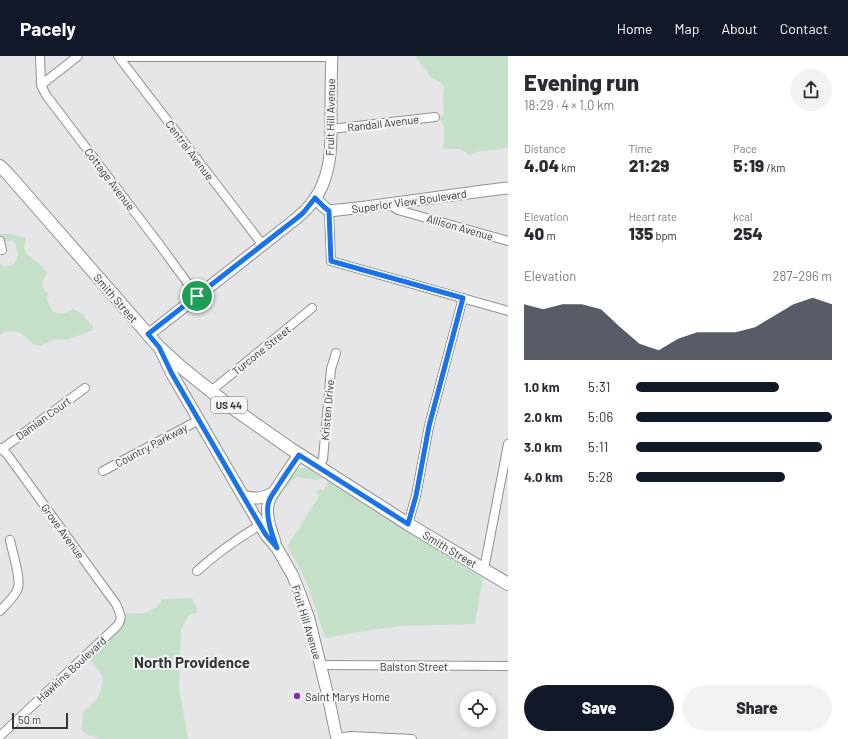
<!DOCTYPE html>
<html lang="en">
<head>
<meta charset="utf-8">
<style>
  :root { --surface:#fff; --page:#f2f2f3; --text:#2b2b33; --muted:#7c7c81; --accent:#111827 }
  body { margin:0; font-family:Barlow,sans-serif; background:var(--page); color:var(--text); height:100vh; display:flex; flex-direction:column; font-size:15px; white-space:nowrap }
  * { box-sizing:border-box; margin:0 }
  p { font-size:13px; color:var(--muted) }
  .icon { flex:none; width:22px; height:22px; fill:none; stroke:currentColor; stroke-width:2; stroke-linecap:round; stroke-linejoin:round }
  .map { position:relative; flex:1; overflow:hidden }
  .panel { display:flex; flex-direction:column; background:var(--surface); width:340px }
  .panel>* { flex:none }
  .buttons { position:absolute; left:460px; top:635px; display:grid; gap:8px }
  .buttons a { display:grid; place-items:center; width:36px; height:36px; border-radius:50%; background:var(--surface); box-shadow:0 2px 10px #0003; font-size:20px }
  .scale { position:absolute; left:12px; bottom:10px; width:56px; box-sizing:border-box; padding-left:4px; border:2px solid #363737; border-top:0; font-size:11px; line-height:14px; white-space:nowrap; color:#363737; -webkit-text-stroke:3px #f3f4f5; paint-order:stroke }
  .pin { position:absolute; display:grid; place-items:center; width:34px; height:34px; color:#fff; margin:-17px; border:2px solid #fff; border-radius:50%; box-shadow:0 1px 4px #0007 }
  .round { display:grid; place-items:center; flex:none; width:42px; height:42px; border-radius:21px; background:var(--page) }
  .head { display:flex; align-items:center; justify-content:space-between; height:68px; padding:0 16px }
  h1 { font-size:22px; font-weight:800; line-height:30px }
  .stats { display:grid; grid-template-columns:repeat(3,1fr); gap:6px; height:68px; padding:4px 16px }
  .stats div { display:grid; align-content:center }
  .stats b { font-size:17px; font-weight:800 }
  .stats small { font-size:11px; font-weight:400 }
  .stats p { font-size:11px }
  .chart { height:112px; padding:8px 16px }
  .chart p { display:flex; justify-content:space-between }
  .chart svg { width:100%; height:72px; margin-top:4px; fill:var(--accent); opacity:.7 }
  .cta { display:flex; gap:8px; margin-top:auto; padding:8px 16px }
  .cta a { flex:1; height:46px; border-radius:24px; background:var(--accent); color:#fff; font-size:16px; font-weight:800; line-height:46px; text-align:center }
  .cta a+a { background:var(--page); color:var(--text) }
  ul { padding:0 16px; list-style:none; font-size:13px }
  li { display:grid; grid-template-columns:64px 48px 1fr; align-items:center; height:30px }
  li i { height:10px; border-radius:5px; background:var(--accent) }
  header { display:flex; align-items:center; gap:24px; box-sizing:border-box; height:56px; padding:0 20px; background:var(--accent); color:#fff }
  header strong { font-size:19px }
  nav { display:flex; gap:22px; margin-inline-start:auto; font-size:14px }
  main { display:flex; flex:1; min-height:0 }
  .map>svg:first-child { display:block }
</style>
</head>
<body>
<header>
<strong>Pacely</strong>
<nav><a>Home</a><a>Map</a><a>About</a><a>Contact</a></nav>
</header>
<main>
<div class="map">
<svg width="508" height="683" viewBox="0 0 508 683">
  <rect width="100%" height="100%" fill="#e6e6e8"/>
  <g fill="#c5e0c8">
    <path d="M416 0H508V92H504L495 94 480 95 470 99 460 93H442L444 87V69L439 63 444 57 443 42 444 31 440 26 430 21 425 13 416 2Z"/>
    <path d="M0 178H12L26 182 24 192 27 198 42 210 47 217C42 226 39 231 48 237L47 244 53 255C62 259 64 258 73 253 78 255 82 257 85 261 88 265 88 266 93 269V274L67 284 56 283 40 290 35 289 32 287 19 276 9 275 3 277 0 279V208C6 212 10 210 15 207L18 198 14 185H3L0 182Z"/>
    <path d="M301 412H306L322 422 317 424 297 421C291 424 288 431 282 435L280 434 296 413Z"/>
    <path d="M329 426 483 522 475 568 398 570 371 574 325 582C318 559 311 537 301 515 297 507 292 499 287 491L321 437H320L319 439 315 437 320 433 323 435Z"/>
    <path d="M192 542 197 552V557L190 558 186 564 181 574 179 631 188 683H99L93 680 86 679 81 672 82 669 83 656C99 642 100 642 103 621L88 601 118 571 120 558 146 557 158 550 163 543Z"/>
  </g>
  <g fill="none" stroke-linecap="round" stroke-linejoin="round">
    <defs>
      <g id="street">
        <path d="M40 0 41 29 46 39 159 188 197 240"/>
        <path d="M118 0 262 188"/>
        <path d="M119 1H331"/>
        <path d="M41 29 78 0"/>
        <path d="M331 73 435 61"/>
        <path d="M389 148 398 154 508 185"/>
        <path d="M329 155 331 205 508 255"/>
        <path d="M0 185 2 194"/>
        <path d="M211 335 312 252"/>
        <path d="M0 392 7 398 116 548C120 558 124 562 116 571L0 680"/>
        <path d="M2 393 85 332"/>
        <path d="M319 411 323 403 331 313 336 297"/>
        <path d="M103 415 199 364"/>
        <path d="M408 468 416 440 429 370 463 242"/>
        <path d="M484 513 508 388"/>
        <path d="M197 515C217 497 237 483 260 469"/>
        <path d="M0 555C6 548 15 541 18 532 21 522 12 495 10 484"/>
        <path d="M320 609 508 610"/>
        <path d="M337 682 351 680 412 683"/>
      </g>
      <g id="secondary">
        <path d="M315 142 324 151 329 155C389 149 448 139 508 132"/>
        <path d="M148 279 297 162C309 152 319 140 324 125 332 104 331 80 331 58 331 39 331 19 332 0"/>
        <path d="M160 293 172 318 243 440 266 479 277 492 293 520 300 538 309 563 328 640 337 683"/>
        <path d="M243 440C254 443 261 443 271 438"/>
        <path d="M275 486C271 474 266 461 268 449 269 441 274 436 278 430 285 419 292 409 299 399"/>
      </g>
      <path id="primary" d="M0 110 8 118 159 291 181 311 227 348 291 393 408 468 508 528"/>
    </defs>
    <use href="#street" stroke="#909091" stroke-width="10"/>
    <use href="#secondary" stroke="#909091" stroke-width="13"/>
    <use href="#primary" stroke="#909091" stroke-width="14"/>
    <use href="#street" stroke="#fff" stroke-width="8"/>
    <use href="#secondary" stroke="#fff" stroke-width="11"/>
    <use href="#primary" stroke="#fff" stroke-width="12"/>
  </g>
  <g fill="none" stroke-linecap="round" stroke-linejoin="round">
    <defs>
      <path id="route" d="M315 142 324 151 329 155 331 205 463 242 429 370 416 440 408 468 299 399C292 409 285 419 278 430 274 437 269 441 268 449 266 463 272 478 277 492L266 479 250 452 172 318 159 291 148 278 297 162 303 157Z"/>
    </defs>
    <use href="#route" stroke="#fff" stroke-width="8"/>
    <use href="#route" stroke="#1a73e8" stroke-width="5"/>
  </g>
  <circle fill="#8331a0" stroke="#f3f4f5" stroke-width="1.5" cx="297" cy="640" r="4"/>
  <g text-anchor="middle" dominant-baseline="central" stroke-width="4" stroke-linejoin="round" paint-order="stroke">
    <rect fill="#f3f4f5" stroke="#6f7070" stroke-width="1" x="211" y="341" width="36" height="16" rx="3"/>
    <g font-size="10" font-weight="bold" fill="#363737">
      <text x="229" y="349">US 44</text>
    </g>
    <g font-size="11" fill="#363737" stroke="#f3f4f5">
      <text transform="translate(330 61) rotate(-89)">Fruit Hill Avenue</text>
      <text transform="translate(383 67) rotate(-7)">Randall Avenue</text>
      <text transform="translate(190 94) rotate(53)">Central Avenue</text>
      <text transform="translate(110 123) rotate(53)">Cottage Avenue</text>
      <text transform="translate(409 145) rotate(-8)">Superior View Boulevard</text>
      <text transform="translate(460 171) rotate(16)">Allison Avenue</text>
      <text transform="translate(116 242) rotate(49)">Smith Street</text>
      <text transform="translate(261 294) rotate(-39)">Turcone Street</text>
      <text transform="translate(327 354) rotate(-85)">Kristen Drive</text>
      <text transform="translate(43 362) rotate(-36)">Damian Court</text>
      <text transform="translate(151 389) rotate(-28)">Country Parkway</text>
      <text transform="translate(63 475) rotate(54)">Grove Avenue</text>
      <text transform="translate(450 493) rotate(31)">Smith Street</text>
      <text transform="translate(307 566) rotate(73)">Fruit Hill Avenue</text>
      <text x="414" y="610">Balston Street</text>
      <text transform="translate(71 613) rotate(-43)">Hawkins Boulevard</text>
    </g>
    <g font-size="11" fill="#363737" stroke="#f3f4f5" text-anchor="start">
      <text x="305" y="640">Saint Marys Home</text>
    </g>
    <g font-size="15" font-weight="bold" fill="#363737" stroke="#f3f4f5">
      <text x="192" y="606">North Providence</text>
    </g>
  </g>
</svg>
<div class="buttons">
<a><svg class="icon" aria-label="locate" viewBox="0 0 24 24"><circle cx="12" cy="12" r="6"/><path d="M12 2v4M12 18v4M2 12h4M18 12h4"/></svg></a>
</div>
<div class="scale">50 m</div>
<div class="pin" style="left:197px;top:240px;background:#1e9e55"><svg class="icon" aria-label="arrive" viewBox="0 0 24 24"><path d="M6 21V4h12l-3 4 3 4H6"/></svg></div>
</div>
<section class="panel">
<div class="head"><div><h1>Evening run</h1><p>18:29 · 4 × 1.0 km</p></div><a class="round"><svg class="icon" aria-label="share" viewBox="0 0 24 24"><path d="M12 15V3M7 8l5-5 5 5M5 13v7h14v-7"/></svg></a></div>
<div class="stats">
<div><p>Distance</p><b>4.04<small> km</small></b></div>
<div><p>Time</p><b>21:29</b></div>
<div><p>Pace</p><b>5:19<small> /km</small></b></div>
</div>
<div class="stats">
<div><p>Elevation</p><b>40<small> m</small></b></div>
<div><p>Heart rate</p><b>135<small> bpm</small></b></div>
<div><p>kcal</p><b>254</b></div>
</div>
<div class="chart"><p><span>Elevation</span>287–296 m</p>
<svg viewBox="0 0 160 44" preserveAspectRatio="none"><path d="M0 44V10L10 13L20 10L30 10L40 13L50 24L60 34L70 38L80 31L90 27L100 27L110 27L120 24L130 17L140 10L150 6L160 10V44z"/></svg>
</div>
<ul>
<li><b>1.0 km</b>5:31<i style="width:73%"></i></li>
<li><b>2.0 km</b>5:06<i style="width:100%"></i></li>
<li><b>3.0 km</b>5:11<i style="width:95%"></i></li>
<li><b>4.0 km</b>5:28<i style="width:76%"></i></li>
</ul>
<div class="cta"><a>Save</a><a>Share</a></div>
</section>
</main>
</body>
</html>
